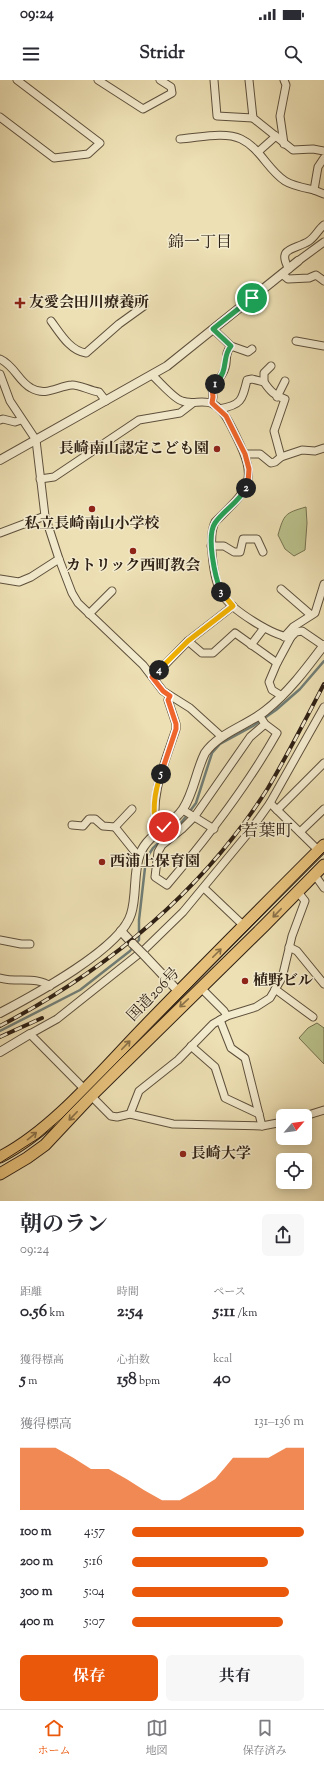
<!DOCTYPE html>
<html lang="ja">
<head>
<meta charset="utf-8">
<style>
  :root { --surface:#fff; --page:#f7f7f7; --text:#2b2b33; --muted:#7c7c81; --line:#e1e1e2; --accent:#ea580c }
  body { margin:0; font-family:"Sorts Mill Goudy","Noto Serif JP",serif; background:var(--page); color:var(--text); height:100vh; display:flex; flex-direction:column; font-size:15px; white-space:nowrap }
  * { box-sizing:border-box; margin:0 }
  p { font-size:13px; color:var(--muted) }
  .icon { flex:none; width:22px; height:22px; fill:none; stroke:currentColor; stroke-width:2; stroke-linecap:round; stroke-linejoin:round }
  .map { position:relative; height:1121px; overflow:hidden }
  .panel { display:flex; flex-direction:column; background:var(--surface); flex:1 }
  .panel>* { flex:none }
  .needle { width:26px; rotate:61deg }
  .tools { position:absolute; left:276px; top:1029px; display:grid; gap:8px }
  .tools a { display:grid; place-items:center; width:36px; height:36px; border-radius:6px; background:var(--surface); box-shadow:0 2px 10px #0003; font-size:20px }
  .pin { position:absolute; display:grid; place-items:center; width:34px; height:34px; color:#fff; margin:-17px; border:2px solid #fff; border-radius:50%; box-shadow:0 1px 4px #0007 }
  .km { position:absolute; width:20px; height:20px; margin:-10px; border-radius:50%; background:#222; color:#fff; font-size:11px; line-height:20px; text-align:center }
  .round { display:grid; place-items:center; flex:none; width:42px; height:42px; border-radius:6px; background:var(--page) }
  .overview { display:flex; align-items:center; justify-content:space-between; height:68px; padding:0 20px }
  h1 { font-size:22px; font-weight:700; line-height:30px }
  .metrics { display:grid; grid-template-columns:repeat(3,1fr); gap:6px; height:68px; padding:4px 20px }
  .metrics div { display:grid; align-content:center }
  .metrics b { font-size:17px; font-weight:700 }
  .metrics small { font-size:11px; font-weight:400 }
  .metrics p { font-size:11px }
  .chart { height:112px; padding:8px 20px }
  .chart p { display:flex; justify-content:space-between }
  .chart svg { width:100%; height:72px; margin-top:4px; fill:var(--accent); opacity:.7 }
  .primary-button { display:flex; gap:8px; margin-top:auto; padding:8px 20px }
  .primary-button a { flex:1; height:46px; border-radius:6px; background:var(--accent); color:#fff; font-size:16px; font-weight:700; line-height:46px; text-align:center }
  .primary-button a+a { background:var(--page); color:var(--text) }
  ul { padding:0 20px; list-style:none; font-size:13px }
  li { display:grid; grid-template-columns:64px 48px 1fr; align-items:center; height:30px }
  li i { height:10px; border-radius:5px; background:var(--accent) }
  .status { display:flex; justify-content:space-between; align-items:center; height:28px; padding:0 20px; background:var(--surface); direction:ltr }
  .status svg { height:11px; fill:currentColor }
  header { display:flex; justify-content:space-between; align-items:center; height:52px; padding:0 20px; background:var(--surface); font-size:18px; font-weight:700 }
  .tab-bar { display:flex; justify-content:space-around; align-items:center; height:56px; border-top:1px solid var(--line); background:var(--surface); font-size:11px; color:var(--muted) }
  .tab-bar a { display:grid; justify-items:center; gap:2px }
  .tab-bar .active { color:var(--accent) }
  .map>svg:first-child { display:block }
</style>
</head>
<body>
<div class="status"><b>09:24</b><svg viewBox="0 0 49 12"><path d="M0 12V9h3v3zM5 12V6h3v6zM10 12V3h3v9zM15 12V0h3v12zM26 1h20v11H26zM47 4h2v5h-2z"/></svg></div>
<header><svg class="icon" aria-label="menu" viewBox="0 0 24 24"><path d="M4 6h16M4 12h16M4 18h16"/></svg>Stridr<svg class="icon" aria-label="search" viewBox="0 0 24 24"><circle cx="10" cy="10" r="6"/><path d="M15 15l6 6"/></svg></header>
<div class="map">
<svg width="324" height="1121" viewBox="0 0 324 1121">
  <rect width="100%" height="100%" fill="#ede0b4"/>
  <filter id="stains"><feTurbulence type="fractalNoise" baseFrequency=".005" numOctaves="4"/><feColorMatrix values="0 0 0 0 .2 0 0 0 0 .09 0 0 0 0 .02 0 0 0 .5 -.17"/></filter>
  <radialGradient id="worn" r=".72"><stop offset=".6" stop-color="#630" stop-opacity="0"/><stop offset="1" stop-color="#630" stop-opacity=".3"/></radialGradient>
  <g fill="#bac28c" stroke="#747150">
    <path d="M306 427 307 443 305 470 294 476 285 469 278 455C284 434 285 433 306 427Z"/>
    <path d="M317 943 324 948V984L299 958 308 948Z"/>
  </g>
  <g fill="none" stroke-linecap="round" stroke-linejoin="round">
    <path stroke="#707d75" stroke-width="2.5" d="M0 951 80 910 130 871 139 860V840L146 779 153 768 181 743 196 723 212 673 220 664 253 646 276 630 300 609 324 581"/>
    <defs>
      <g id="minor">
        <path d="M98 0 143 29 172 13 171 7 160 0"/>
        <path d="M214 0 217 36 253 38"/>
        <path d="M249 0 253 38 293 70 313 69 324 71"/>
        <path d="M284 0 286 5 280 36 284 64"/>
        <path d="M0 37 54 78 88 74 100 63 17 0"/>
        <path d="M180 59C198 58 224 51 241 59 260 68 268 90 285 101 293 106 305 108 314 110"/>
        <path d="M258 72 276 56"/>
        <path d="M324 78 318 87 314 110 324 114"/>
        <path d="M298 181 324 162"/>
        <path d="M289 189C276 167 295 170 309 161 315 157 318 150 324 145"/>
        <path d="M282 194 288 199 309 198 316 195 324 201"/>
        <path d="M51 241C60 253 70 271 86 273L119 244 144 226"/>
        <path d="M296 261 324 266"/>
        <path d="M231 266 248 272 252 269"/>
        <path d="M0 279C15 286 18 301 31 308 46 317 58 306 72 305 77 304 91 311 99 312L106 321"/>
        <path d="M0 294 10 321 36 360 45 436 59 479 72 513 78 523 143 585 163 611 190 628 222 657"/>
        <path d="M152 295C160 302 174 319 182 321 192 325 204 319 213 324 225 331 230 344 236 356 259 402 249 408 215 442 208 456 213 501 222 514 230 529 274 557 291 557L296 552 302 551 324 566"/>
        <path d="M264 302V293L271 286"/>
        <path d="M277 317 285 301"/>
        <path d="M212 323 213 317 212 307C217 301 223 296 225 288 228 279 224 274 231 266L213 249"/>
        <path d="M219 329C241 325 242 321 247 300L252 299 264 302C270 311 275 316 285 319L274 351 281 377"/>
        <path d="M0 340 3 339 15 342 21 340"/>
        <path d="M245 374H260L271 383 275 382 281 377 302 370 315 371 324 368"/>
        <path d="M40 399 54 397 139 340 180 333 193 323"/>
        <path d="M0 453 45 436"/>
        <path d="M211 466H224L234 472H240L243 459H257L263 472"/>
        <path d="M0 499 19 502 31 497 59 479"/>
        <path d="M281 509 311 535"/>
        <path d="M89 534 112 511"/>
        <path d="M284 557 293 547 315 533 324 504"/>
        <path d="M188 561 202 573H213L235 553 277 583"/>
        <path d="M251 565 264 548"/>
        <path d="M153 597 188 561 233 526"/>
        <path d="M282 616 272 610 269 602 277 583 291 557"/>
        <path d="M259 635 265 644 277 653C246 708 208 757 167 805L155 797 158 772 162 765 182 749 195 736 250 657 265 644"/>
        <path d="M270 723 319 771"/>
        <path d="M132 729 115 747 135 772 139 775"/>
        <path d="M183 730 214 749"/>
        <path d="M277 730 324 683"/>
        <path d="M72 745 83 746 89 739H95L103 746 115 747"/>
        <path d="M157 752C149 717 165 682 176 649V644L168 620 169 616"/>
        <path d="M300 752 324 729"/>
        <path d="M314 794 324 808"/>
        <path d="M204 808 244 846"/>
        <path d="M0 860 21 864H30"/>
        <path d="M289 867 297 871 324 904"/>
        <path d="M0 898C16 903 37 896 50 906"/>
        <path d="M201 908 224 931 227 936"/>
        <path d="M275 909 313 937"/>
        <path d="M220 940 231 968 245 978 262 1046"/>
        <path d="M191 966 215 987 225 1018 259 1034"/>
        <path d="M130 1034 139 1011 178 980 213 944 227 936 256 927 270 918 282 898 292 856 305 821 298 812"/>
        <path d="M305 1036 324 1030"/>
        <path d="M283 1042 262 1046 173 1044 130 1034 117 1037 111 1036 30 954 57 939 145 869 183 832 250 751 270 723 324 627"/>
      </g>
      <g id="tertiary">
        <path d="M0 380 167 286 298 181"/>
        <path d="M121 851 133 864"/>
        <path d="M144 875 178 911"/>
        <path d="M0 933C32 916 121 869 131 834 137 816 133 792 140 774 148 753 171 747 183 729 194 712 196 691 205 673 219 653 246 646 265 631 288 613 306 589 324 565"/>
        <path d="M0 972 30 954"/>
      </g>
      <g id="trunk">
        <path d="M0 1077C53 1050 103 989 145 946 204 885 264 825 324 765"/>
        <path d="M0 1094 27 1078 45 1065 91 1016 264 846 324 785"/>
      </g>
    </defs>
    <use href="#minor" stroke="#5e503c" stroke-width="9"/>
    <use href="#tertiary" stroke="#5e503c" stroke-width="10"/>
    <use href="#trunk" stroke="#2f2014" stroke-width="13"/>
    <use href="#minor" stroke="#f3ebce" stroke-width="7"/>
    <use href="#tertiary" stroke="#f3ebce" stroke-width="8"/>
    <use href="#trunk" stroke="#e6c07a" stroke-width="11"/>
    <path stroke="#2f2014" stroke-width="1" d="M0 1083 39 1058 61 1039 324 772"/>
    <defs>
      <g id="rail">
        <path d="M0 946C108 889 202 812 268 708 288 674 306 639 324 604"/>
        <path d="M0 957 42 938"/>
      </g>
    </defs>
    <use href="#rail" stroke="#2f2014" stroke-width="4"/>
    <use href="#rail" stroke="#f3ebce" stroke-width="2.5" stroke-dasharray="8" stroke-linecap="butt"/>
    <defs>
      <path id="tertiary-bridge" d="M133 864 144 875"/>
    </defs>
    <use href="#tertiary-bridge" stroke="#5e503c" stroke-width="10" stroke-linecap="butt"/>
    <use href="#tertiary-bridge" stroke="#f3ebce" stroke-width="8"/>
  </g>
  <defs><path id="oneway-shaft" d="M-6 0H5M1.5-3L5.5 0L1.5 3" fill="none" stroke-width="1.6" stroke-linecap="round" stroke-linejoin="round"/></defs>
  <g stroke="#8a7047">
    <use href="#oneway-shaft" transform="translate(277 833) rotate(134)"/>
    <use href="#oneway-shaft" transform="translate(217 873) rotate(-45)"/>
    <use href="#oneway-shaft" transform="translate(184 923) rotate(137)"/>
    <use href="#oneway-shaft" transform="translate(126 965) rotate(-46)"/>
    <use href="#oneway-shaft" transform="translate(73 1036) rotate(134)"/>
    <use href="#oneway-shaft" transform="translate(32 1056) rotate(-39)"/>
  </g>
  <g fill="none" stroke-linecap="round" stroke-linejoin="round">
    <defs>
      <path id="split-1" d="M215 304C230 289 221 278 231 266L213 249 252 218"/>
      <path id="split-2" d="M215 304 212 307 213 317 212 323 226 336 245 374 249 389 248 403 246 408"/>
      <path id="split-3" d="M221 512C215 497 206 456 215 443 224 430 239 422 246 408"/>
      <path id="split-4" d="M159 590 188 561 233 526 221 512"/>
      <path id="split-5" d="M159 590 152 597 163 611 170 616 168 620 176 644V649L161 694"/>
      <path id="split-6" d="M161 694C154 713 152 733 157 752L164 747"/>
    </defs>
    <use href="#split-1" stroke="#fff" stroke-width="8"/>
    <use href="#split-2" stroke="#fff" stroke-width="8"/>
    <use href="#split-3" stroke="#fff" stroke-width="8"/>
    <use href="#split-4" stroke="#fff" stroke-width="8"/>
    <use href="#split-5" stroke="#fff" stroke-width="8"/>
    <use href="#split-6" stroke="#fff" stroke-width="8"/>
    <use href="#split-1" stroke="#22a559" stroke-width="5"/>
    <use href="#split-2" stroke="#f0652b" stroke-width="5"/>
    <use href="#split-3" stroke="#22a559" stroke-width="5"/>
    <use href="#split-4" stroke="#f5b400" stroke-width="5"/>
    <use href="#split-5" stroke="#f0652b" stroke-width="5"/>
    <use href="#split-6" stroke="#f5b400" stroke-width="5"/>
  </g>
  <g fill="#8f2418" stroke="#f3ebce" stroke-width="1.5">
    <path d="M18 217h4v4h4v4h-4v4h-4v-4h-4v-4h4z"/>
    <circle cx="217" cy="369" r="4"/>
    <circle cx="92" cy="429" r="4"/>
    <circle cx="133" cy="471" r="4"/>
    <circle cx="102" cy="782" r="4"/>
    <circle cx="245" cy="901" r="4"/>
    <circle cx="183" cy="1074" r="4"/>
  </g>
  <g text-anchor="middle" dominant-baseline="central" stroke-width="3" stroke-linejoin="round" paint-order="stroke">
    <g font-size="15" font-weight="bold" fill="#2f2014" stroke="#f3ebce" text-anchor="start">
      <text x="29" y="223">友愛会田川療養所</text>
      <text x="209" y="369" text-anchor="end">長崎南山認定こども園</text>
      <text x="92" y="444" text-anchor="middle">私立長崎南山小学校</text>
      <text x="133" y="486" text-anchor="middle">カトリック西町教会</text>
      <text x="110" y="782">西浦上保育園</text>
      <text x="253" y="901">植野ビル</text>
      <text x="191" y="1074">長崎大学</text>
    </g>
    <g font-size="15" fill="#2f2014" stroke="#f3ebce">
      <text transform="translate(154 915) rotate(-46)">国道206号</text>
    </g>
    <g font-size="16" fill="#2f2014" stroke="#f3ebce">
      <text x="200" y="163">錦一丁目</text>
    </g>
    <g font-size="17" fill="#2f2014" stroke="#f3ebce">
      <text x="267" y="752">若葉町</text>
    </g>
  </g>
  <rect width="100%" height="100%" filter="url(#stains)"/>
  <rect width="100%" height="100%" fill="url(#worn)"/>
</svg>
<div class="tools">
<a><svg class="needle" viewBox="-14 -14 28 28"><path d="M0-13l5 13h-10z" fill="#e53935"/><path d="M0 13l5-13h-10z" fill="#7c7c81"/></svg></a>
<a><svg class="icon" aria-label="locate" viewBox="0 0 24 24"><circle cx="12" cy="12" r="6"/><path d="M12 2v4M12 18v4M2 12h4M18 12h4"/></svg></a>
</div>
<div class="pin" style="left:252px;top:218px;background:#1e9e55"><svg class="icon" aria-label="arrive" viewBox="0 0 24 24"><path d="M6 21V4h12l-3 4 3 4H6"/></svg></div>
<div class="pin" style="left:164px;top:747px;background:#d93025"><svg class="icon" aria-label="check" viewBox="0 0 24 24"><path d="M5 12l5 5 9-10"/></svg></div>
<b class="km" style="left:215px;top:304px">1</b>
<b class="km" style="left:246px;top:408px">2</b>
<b class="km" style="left:221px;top:512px">3</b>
<b class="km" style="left:159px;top:590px">4</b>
<b class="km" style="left:161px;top:694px">5</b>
</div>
<section class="panel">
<div class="overview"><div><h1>朝のラン</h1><p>09:24</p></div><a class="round"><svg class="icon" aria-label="share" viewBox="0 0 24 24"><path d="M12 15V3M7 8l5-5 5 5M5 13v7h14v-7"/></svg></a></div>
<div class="metrics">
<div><p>距離</p><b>0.56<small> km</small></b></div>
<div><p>時間</p><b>2:54</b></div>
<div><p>ペース</p><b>5:11<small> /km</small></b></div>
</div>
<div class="metrics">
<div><p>獲得標高</p><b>5<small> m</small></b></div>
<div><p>心拍数</p><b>158<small> bpm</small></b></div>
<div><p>kcal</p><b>40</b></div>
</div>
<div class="chart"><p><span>獲得標高</span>131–136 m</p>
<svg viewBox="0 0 160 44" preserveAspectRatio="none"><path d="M0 44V6L10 6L20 6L30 12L40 19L50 19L60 25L70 32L80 38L90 38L100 32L110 25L120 12L130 12L140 12L150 6L160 6V44z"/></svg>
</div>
<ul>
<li><b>100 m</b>4:57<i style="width:100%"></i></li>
<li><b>200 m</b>5:16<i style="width:79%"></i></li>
<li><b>300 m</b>5:04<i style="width:91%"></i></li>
<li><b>400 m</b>5:07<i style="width:88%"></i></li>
</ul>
<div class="primary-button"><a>保存</a><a>共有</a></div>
</section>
<nav class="tab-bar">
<a class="active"><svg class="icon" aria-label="home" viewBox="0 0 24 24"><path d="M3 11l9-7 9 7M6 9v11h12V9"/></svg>ホーム</a>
<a><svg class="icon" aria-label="map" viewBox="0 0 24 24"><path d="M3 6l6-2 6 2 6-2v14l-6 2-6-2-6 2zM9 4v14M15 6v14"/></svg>地図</a>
<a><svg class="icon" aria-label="saved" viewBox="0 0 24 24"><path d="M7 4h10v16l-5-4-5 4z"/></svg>保存済み</a>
</nav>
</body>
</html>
